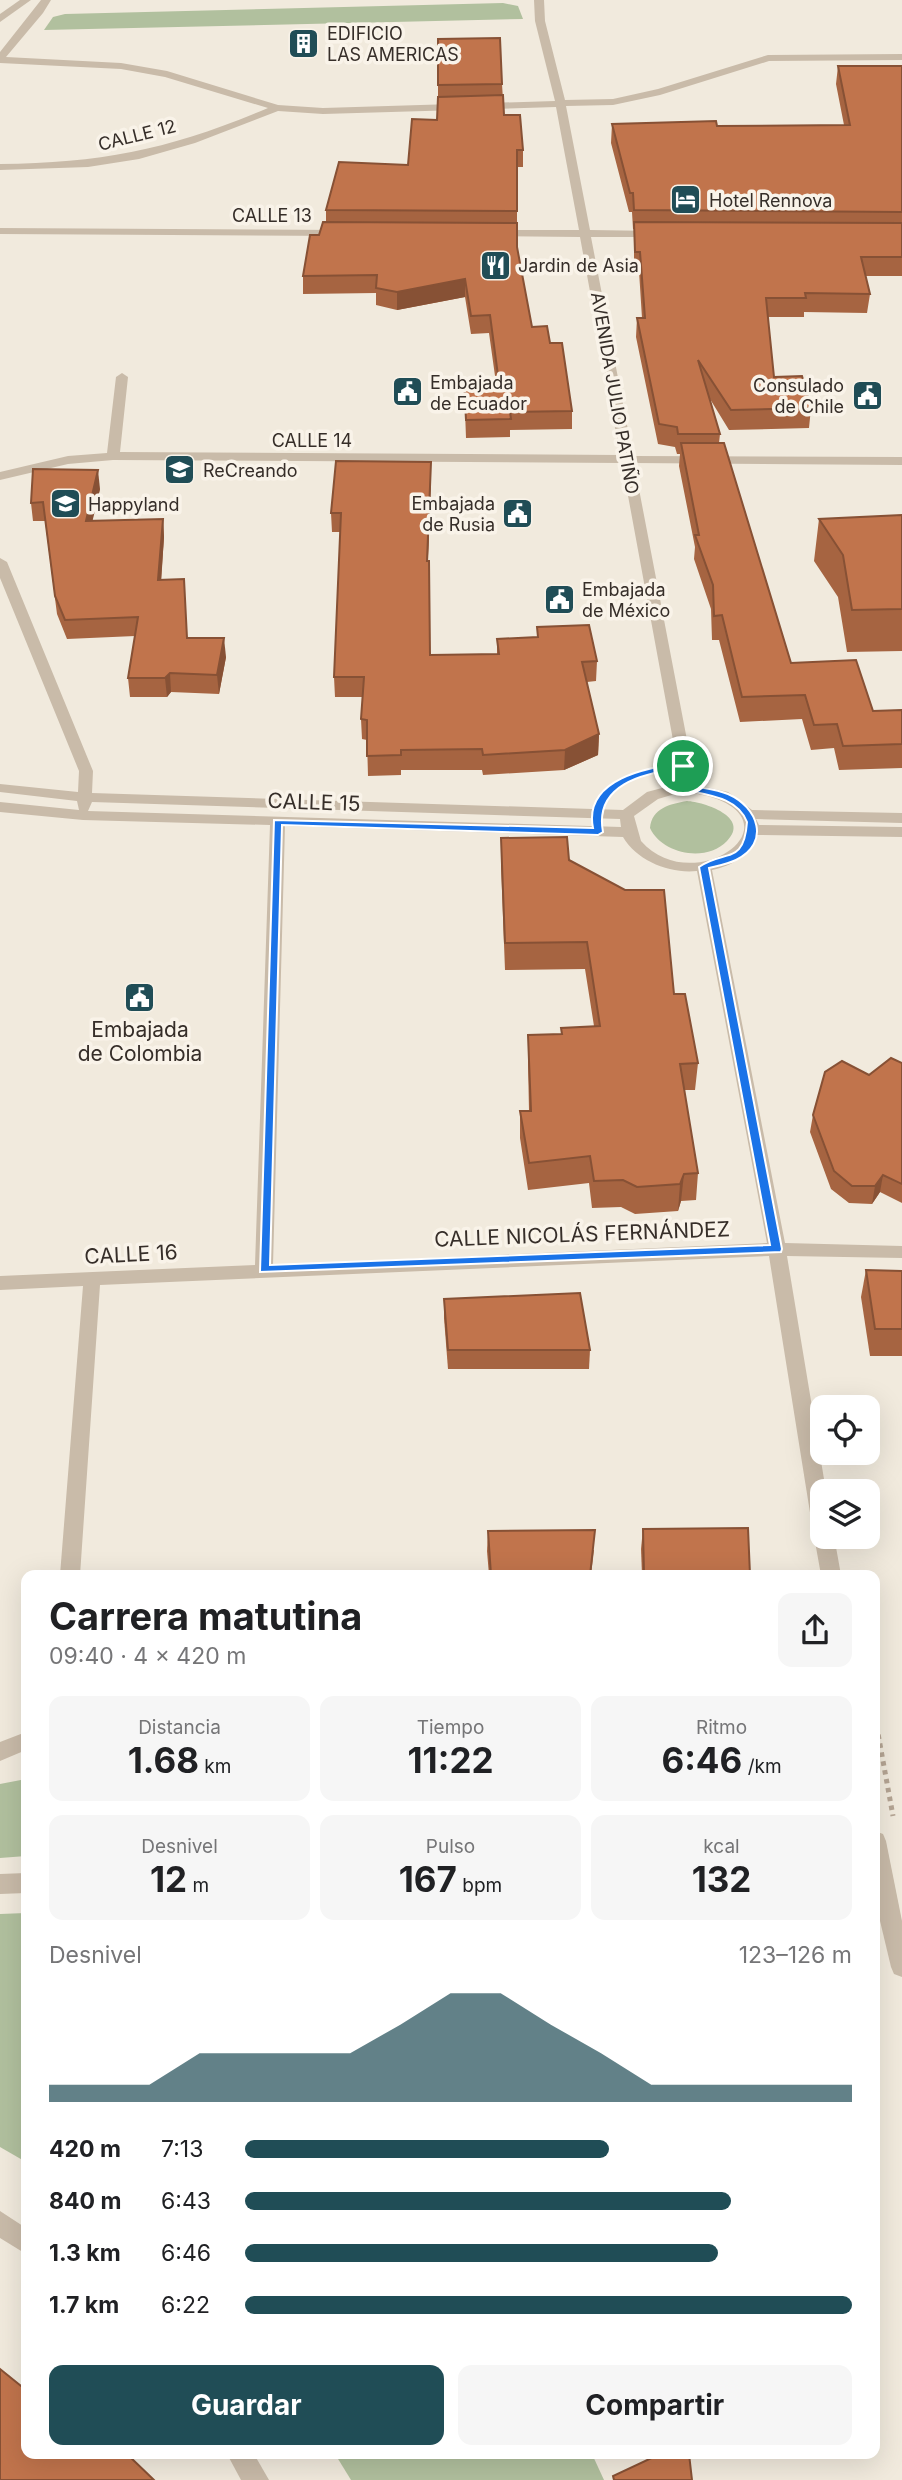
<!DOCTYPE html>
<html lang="es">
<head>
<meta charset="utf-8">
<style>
  :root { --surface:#fff; --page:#f6f6f6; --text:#202124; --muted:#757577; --accent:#204d56 }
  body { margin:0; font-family:Inter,sans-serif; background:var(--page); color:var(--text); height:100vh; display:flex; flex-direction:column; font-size:26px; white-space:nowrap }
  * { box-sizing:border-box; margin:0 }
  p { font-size:23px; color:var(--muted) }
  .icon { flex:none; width:38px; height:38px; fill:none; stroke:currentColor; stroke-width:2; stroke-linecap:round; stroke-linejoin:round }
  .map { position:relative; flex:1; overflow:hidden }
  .details { position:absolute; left:21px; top:1570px; width:859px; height:889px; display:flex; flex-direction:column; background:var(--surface); border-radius:14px; box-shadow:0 7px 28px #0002 }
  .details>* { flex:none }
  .tools { position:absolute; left:810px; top:1395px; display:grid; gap:14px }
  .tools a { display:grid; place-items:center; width:70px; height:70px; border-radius:14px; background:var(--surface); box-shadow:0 7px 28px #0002; font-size:35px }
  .pin { position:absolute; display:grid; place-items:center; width:60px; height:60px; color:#fff; margin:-30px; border:4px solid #fff; border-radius:50%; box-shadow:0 2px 7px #0007 }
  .round { display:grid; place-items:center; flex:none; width:74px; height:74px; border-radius:14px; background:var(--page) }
  .head { display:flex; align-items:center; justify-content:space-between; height:119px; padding:0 28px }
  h1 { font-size:38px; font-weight:700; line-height:52px }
  .figures { display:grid; grid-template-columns:repeat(3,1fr); gap:10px; height:119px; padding:7px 28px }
  .figures div { display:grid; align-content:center; border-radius:14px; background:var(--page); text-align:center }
  .figures b { font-size:35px; font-weight:700 }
  .figures small { font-size:19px; font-weight:400 }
  .figures p { font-size:19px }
  .chart { height:196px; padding:14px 28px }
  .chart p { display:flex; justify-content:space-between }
  .chart svg { width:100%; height:126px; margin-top:7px; fill:var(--accent); opacity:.7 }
  .cta { display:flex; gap:14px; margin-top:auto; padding:14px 28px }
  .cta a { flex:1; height:80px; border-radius:14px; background:var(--accent); color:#fff; font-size:28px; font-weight:700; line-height:80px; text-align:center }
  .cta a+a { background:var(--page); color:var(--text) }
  ul { padding:0 28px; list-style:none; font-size:23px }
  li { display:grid; grid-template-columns:112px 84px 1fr; align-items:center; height:52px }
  li i { height:18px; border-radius:9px; background:var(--accent) }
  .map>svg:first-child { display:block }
</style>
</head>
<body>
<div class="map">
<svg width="902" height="2480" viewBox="0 0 902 2480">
  <rect width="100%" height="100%" fill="#f1eadd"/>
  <g fill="#b1c09e">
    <path d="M503 3 518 6 523 19 44 30 53 17 65 14Z"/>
    <path d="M687 801C704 802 751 817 727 841 706 863 662 854 650 828 652 808 670 804 687 801Z"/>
    <path d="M26 1779V1856L0 1858V1784Z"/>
    <path d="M26 1913V2162L0 2147V1914Z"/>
    <path d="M335 2454H592L604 2480H351Z"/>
  </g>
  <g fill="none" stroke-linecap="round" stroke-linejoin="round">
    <path stroke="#b5a594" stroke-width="5" stroke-dasharray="4.5 4.5" stroke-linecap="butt" d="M875 1717 893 1816"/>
    <g fill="#c9bba9" fill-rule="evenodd">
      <path d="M20 0H31L0 22V14Z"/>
      <path d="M41 0H51L43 13 6 57 121 63 167 71 278 105 323 108 555 101 535 21 534 0H544L545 21 565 100 613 99 658 89 768 55 902 54V60L769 61 660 95 613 105 566 106 590 230 657 231 662 234 657 237H591L633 456 902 457V465L634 463 687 740 692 784 728 792 752 810 902 813V823L756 819 759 825 902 827V837L757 835C752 855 731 866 712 870L785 1243 902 1246V1258L787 1256 826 1491H822V1536H834L841 1575H821L814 1536 817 1531 812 1525 769 1256 100 1285 80 1575H60L83 1286 0 1290V1276L255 1265 270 825 83 820 0 812V802L79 810 77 801 0 792V784L78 792 79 771 0 578V558L7 562 93 771 92 793 623 810 647 792 677 784 673 740 622 463 113 460 68 464 0 480V472L68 456 107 453 116 377 122 373 128 377 120 452 620 455 580 237 496 236 491 233 496 230H579L556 107 323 114 278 111 195 143 139 159 88 167 0 170V164C104 163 171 149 268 108L165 77 121 69 0 63V52ZM685 791C695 794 707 795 717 799 793 829 691 898 641 841L634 816 658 799ZM92 802 620 819 621 827 88 811ZM285 826 623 837C637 861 670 874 697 871L767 1243 273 1265Z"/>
      <path d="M0 228 342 230 347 233 342 236 0 234Z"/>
      <path d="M26 1732V1750L0 1761V1742Z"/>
      <path d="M875 1831 883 1834 886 1841 902 1921V1977L894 1974 891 1967 875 1900Z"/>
      <path d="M26 1873V1893L0 1894V1874Z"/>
      <path d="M0 2211 26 2228V2254L0 2238Z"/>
      <path d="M227 2454H254L269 2480H241Z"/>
    </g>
  </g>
  <g fill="#a66441">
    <path d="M438 39 502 84 504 115 523 150V167H517V247L532 327 550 343 572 411V429L510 430V437L466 438 464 383H496L489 333 471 334 465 297 397 310 376 305V293L303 294V276L319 235 326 222V210L408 165 437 120 438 97Z"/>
    <path d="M838 66H902V276H865L870 294 867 313 804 312V317H767L774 377 811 408 809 428 729 430 710 399 720 434 719 443 791 663 873 711 902 710V768L839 770 834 748 811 750 802 719 740 722 719 640H712L711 609 694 559 695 547 679 466 680 454H677L675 447 658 444 636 337 637 318H642L639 271H634V229H633L632 212H629L611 143 612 124 717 126 844 125 836 84Z"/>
    <path d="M431 462 428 561 430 655 497 654V639L537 637V627L597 661 596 681 587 682 599 734 598 755 564 770 483 775 482 770H401V775L368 776 367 740 362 739 361 719 363 697H335L334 677 340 532H332L331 513Z"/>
    <path d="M100 489 92 521 163 519 164 537 161 580 185 598 187 638 226 657 219 694 171 692 167 697H130L128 678 135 636 67 639 57 614 45 521H33L31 503Z"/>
    <path d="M902 515V651L847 652 838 597 814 561 819 519Z"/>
    <path d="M501 838 569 860 674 994 698 1063 695 1090H684L698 1173 696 1200 681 1201 678 1211 635 1214 621 1207 592 1208 589 1183 528 1190 520 1138V1111H529L528 1062V1035L561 1034V1028L594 1026 585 969 505 970 501 865Z"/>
    <path d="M902 1063V1203L880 1192 872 1204 849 1203 831 1189 810 1132 813 1115 869 1075Z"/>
    <path d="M866 1270 902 1271V1356H870L861 1297Z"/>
    <path d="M444 1299 590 1350 589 1369H448L444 1318Z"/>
    <path d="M643 1529 750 1575H642L641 1549Z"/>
    <path d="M488 1531 594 1550 591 1575H489L487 1551Z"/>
  </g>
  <g fill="#875135">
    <path d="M465 279V297L397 310V292Z"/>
    <path d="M431 462V481L427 580V561Z"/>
    <path d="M98 470 100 489 88 540 86 521Z"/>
    <path d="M163 519 164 537 160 598 158 580Z"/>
    <path d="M224 638 226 657 219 694 217 675Z"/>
    <path d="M170 673 171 692 167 697 165 678Z"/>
    <path d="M599 734 598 755 564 770 565 750Z"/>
    <path d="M684 1174 681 1201 678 1211 680 1184Z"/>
    <path d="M883 1175 880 1192 872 1204 875 1186Z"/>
  </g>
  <g fill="#c1744c" stroke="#875135" stroke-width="2">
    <path d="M500 38 502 84 438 85V39Z"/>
    <path d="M838 66H902V212L634 210 633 193H630L612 124 716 121 717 126 850 125Z"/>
    <path d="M503 95 504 115H520L523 150H517V211L326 210 339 162 408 165 412 119 437 120 438 97Z"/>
    <path d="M323 222 517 223V247L532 327 547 326 550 343H562L572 411 510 412 511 419 466 420 464 383H499L490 315 471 316 465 279 397 292 376 288 377 275 303 276 310 235H319Z"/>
    <path d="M634 222 902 223V257H861L870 294 805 293 806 298H766L774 377 802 376 811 408 731 410 698 360 720 434H678L677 427 659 424 637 318H645L640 252H635Z"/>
    <path d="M681 443H724L791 663 856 660 873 711 902 710V744L843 746 837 724 814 725 805 695 742 697 722 615 714 616 713 585 695 535H699Z"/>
    <path d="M336 461 431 462 427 561H429L430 655 499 654 497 639 538 637 537 627 589 625 597 661 582 662 599 734 565 750 483 755 482 749 401 750V755L367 756V720L361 719 364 677H334L341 513H331Z"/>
    <path d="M33 469 98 470 86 521 163 519 158 580 184 579 187 638H224L217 675 170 673 165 678H128L138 617 65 620 55 596 43 502 31 503Z"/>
    <path d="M902 515V609L852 610 843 555 819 519Z"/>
    <path d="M567 837 569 860 625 890H664L674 994H685L698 1063 680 1064 698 1173 684 1174 680 1184 637 1187 623 1180 594 1181 590 1156 529 1163 520 1111H531L528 1035 562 1034 561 1028 600 1026 587 942 505 943 501 838Z"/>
    <path d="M891 1058 902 1063V1184L883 1175 875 1186H852L834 1171 813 1115 825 1072 842 1061 869 1075Z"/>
    <path d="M866 1270 902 1271V1329H875Z"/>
    <path d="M580 1293 590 1350H448L444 1299Z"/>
    <path d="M748 1528 750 1575H644L643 1529Z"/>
    <path d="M595 1530 590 1575H491L488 1531Z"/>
    <path d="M0 2369 26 2390V2454H127L154 2480H0Z"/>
    <path d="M660 2454H689L692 2480H614L613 2476Z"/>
  </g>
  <path fill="#1a73e8" stroke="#fff" stroke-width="2" fill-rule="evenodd" d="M683 763 688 766 689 785C701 788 716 789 728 794 758 807 771 843 736 860 728 864 717 866 709 868L782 1249 781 1252 260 1272 274 820 593 828C583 779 648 767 683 763ZM679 769 681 789C705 795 737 796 747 822 744 866 724 849 699 867L770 1245 270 1265 282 825 598 835 603 832C594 785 643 773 679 769Z"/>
  <defs>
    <symbol id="building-square" viewBox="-11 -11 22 22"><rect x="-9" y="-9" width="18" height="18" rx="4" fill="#204d56" stroke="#f9f3e9"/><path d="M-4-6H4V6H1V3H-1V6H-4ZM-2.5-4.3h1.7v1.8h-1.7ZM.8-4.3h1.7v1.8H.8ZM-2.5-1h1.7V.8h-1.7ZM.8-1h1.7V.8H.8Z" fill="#fff"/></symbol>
    <symbol id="hotel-square" viewBox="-11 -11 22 22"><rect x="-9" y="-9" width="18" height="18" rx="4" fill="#204d56" stroke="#f9f3e9"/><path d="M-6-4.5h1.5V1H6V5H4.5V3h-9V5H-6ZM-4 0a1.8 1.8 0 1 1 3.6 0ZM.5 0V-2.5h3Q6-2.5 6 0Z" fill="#fff"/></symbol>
    <symbol id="restaurant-square" viewBox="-11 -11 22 22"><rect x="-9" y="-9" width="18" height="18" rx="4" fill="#204d56" stroke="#f9f3e9"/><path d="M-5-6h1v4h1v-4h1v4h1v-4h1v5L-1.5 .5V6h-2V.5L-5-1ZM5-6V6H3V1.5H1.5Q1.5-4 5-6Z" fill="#fff"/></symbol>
    <symbol id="civic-square" viewBox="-11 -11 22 22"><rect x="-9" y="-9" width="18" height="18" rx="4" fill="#204d56" stroke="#f9f3e9"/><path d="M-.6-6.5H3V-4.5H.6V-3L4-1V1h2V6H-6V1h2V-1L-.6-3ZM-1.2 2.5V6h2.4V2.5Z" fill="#fff"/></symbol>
    <symbol id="school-square" viewBox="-11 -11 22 22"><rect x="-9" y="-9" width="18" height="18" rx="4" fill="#204d56" stroke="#f9f3e9"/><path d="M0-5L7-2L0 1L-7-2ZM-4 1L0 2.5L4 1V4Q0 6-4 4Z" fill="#fff"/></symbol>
  </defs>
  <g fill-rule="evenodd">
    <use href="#building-square" x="286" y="26" width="35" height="35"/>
    <use href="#hotel-square" x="668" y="182" width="35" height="35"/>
    <use href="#restaurant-square" x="478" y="248" width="35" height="35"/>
    <use href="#civic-square" x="390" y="374" width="35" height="35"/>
    <use href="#civic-square" x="850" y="378" width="35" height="35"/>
    <use href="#school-square" x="162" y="452" width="35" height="35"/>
    <use href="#school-square" x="48" y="486" width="35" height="35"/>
    <use href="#civic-square" x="500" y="496" width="35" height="35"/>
    <use href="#civic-square" x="542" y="582" width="35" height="35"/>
    <use href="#civic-square" x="122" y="980" width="35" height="35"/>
  </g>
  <g text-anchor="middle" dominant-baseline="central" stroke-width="7" stroke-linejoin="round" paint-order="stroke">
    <g font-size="18" fill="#362e29" stroke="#f9f3e9" text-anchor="start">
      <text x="327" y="33">EDIFICIO<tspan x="327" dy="21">LAS AMERICAS</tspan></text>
      <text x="709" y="200">Hotel Rennova</text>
      <text x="518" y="265">Jardin de Asia</text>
      <text x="430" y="382">Embajada<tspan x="430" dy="21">de Ecuador</tspan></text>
      <text x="844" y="385" text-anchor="end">Consulado<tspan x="844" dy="21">de Chile</tspan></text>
      <text x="203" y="470">ReCreando</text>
      <text x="495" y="503" text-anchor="end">Embajada<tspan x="495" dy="21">de Rusia</tspan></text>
      <text x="88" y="504">Happyland</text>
      <text x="582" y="589">Embajada<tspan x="582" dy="21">de México</tspan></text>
    </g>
    <g font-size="18" fill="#362e29" stroke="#f9f3e9">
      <text transform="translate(137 135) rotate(-14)">CALLE 12</text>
      <text x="272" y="215">CALLE 13</text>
      <text transform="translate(615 393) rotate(80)">AVENIDA JULIO PATIÑO</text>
      <text x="312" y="440">CALLE 14</text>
    </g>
    <g font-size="21" fill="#362e29" stroke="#f9f3e9">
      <text transform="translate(314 802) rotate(2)">CALLE 15</text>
      <text transform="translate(582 1234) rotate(-2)">CALLE NICOLÁS FERNÁNDEZ</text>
      <text transform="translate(131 1254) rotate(-3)">CALLE 16</text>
    </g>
    <g font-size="21" fill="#362e29" stroke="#f9f3e9">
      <text x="140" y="1029">Embajada<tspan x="140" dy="24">de Colombia</tspan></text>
    </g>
  </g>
</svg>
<div class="tools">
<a><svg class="icon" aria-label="locate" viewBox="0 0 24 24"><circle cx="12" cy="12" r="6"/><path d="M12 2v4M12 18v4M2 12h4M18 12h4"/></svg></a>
<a><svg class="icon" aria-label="layers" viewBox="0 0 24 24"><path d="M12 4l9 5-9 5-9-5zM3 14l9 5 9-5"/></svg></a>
</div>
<div class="pin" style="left:683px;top:766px;background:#1e9e55"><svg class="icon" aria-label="arrive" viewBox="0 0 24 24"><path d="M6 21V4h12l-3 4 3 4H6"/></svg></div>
<section class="details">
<div class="head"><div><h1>Carrera matutina</h1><p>09:40 · 4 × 420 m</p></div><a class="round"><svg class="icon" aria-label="share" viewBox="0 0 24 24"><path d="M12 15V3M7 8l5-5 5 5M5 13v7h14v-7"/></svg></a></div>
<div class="figures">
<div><p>Distancia</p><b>1.68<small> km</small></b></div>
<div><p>Tiempo</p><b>11:22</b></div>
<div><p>Ritmo</p><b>6:46<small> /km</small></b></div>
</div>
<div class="figures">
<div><p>Desnivel</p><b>12<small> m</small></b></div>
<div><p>Pulso</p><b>167<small> bpm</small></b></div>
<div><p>kcal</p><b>132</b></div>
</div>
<div class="chart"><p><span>Desnivel</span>123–126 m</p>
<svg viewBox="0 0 160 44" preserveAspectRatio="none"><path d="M0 44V38L10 38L20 38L30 27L40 27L50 27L60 27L70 17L80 6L90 6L100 17L110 27L120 38L130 38L140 38L150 38L160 38V44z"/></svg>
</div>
<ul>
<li><b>420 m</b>7:13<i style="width:60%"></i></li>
<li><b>840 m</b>6:43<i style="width:80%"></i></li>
<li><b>1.3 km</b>6:46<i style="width:78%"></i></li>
<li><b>1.7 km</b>6:22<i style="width:100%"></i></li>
</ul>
<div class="cta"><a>Guardar</a><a>Compartir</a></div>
</section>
</div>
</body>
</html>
